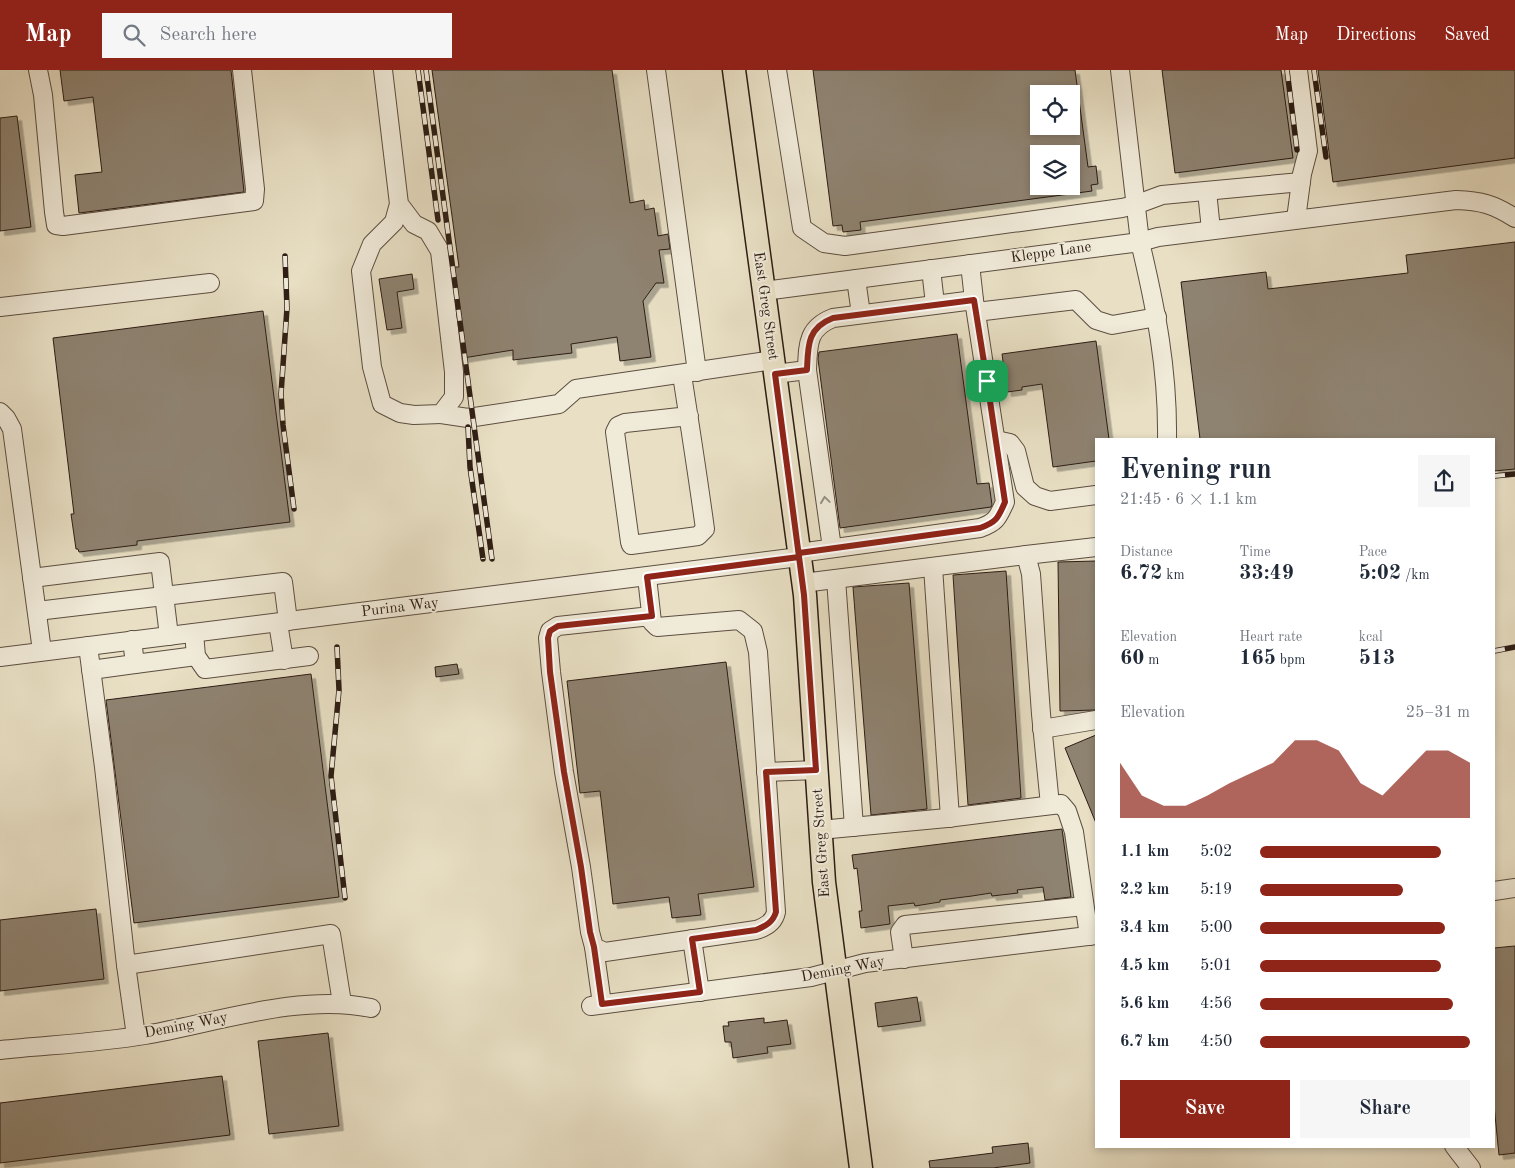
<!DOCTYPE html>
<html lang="en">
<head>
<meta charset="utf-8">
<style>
  :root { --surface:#fff; --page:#f6f6f7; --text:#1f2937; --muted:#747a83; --accent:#8f2418 }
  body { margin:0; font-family:"Old Standard TT",serif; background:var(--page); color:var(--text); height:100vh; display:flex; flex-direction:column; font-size:19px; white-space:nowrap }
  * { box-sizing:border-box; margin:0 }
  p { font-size:16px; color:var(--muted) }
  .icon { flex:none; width:28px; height:28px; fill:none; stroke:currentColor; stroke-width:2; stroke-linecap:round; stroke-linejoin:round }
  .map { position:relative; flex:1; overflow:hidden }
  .drawer { position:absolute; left:1095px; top:368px; width:400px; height:710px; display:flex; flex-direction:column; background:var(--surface); border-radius:0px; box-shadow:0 2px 8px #0003 }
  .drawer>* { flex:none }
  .buttons { position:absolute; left:1030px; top:15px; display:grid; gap:10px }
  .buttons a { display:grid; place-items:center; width:50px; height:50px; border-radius:0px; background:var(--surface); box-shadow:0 2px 8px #0003; font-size:25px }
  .pin { position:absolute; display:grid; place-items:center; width:42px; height:42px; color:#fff; margin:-21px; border-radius:10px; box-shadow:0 2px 8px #0006 }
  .round { display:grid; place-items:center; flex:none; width:52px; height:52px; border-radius:0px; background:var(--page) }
  .headline { display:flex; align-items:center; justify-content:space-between; height:85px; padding:0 25px }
  h1 { font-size:28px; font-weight:700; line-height:38px }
  .metrics { display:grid; grid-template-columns:repeat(3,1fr); gap:8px; height:85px; padding:5px 25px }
  .metrics div { display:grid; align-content:center }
  .metrics b { font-size:21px; font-weight:700 }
  .metrics small { font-size:14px; font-weight:400 }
  .metrics p { font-size:14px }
  .chart { height:140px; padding:10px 25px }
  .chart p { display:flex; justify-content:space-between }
  .chart svg { width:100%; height:90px; margin-top:5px; fill:var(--accent); opacity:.7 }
  .primary-button { display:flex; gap:10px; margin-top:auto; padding:10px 25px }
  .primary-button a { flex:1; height:58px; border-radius:0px; background:var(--accent); color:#fff; font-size:20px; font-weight:700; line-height:58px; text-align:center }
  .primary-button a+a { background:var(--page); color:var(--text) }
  ul { padding:0 25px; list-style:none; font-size:16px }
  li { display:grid; grid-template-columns:80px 60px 1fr; align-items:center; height:38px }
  li i { height:12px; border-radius:6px; background:var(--accent) }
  header { display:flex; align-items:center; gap:30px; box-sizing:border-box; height:70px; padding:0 25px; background:var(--accent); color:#fff }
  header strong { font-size:24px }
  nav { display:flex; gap:28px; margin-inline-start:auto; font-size:18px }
  .search { width:350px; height:45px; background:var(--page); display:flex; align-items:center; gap:12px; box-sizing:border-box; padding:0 18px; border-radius:0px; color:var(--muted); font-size:19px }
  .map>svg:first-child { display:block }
</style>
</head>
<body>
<header>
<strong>Map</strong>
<div class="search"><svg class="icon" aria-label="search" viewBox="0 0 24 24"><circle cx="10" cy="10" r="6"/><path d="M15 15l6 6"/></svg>Search here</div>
<nav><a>Map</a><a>Directions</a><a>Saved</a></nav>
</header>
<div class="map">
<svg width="1515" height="1098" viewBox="0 0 1515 1098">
  <defs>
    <filter id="shadow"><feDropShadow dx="4.5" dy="4.5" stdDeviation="0" flood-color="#0004"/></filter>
  </defs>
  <rect width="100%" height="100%" fill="#e8dfc4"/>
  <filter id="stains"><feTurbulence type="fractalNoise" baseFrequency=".004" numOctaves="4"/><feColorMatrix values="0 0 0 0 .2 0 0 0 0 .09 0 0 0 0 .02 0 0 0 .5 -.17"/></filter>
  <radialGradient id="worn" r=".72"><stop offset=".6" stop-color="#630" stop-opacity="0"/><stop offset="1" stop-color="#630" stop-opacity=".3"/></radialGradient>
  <g fill="#8e8270" stroke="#2d1d14" fill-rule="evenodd" filter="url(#shadow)">
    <path d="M60 0H231L244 122 79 143 75 105 102 102 93 27 64 31Z"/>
    <path d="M432 0H612L630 133 644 130 645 140 654 138 658 166 668 164 670 179 659 180 664 213H656L643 231 651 287 620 291 617 267 571 274 572 283 513 290V280L463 288 453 197H459Z"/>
    <path d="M813 0H1075L1088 97 1096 96 1098 114 1091 115 1092 121 860 152 861 160 843 162 842 155 833 156ZM1039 24H1071V56H1039ZM1039 84H1071V116H1039Z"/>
    <path d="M1162 0H1281L1293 88 1175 103Z"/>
    <path d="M1318 0H1515V88L1333 112Z"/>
    <path d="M17 46 31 157 0 161V48Z"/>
    <path d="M1515 172V399L1494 401V369H1200L1181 212 1266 202 1268 219 1408 203 1406 185Z"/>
    <path d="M412 204 414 219 397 222 402 258 387 260 379 209Z"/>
    <path d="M263 241 290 452 137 471V475L79 482 78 479H76L71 444H74L53 268Z"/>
    <path d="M957 264 977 414 989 413 992 435 991 437 840 458 818 289 819 282Z"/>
    <path d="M1096 271 1109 369H1096V391L1053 397 1042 314 1022 317V320L1007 322 1002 284Z"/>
    <path d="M1096 491V640L1060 641 1058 492Z"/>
    <path d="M1006 501 1021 728 968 735 953 505Z"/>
    <path d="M909 513 927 739 871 745 853 517Z"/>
    <path d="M726 592 754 817 698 824 701 845 672 848 669 827 613 834 600 721 580 723 567 611Z"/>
    <path d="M457 594 459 604 436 607 435 597Z"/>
    <path d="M311 604 339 827 134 853 106 630Z"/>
    <path d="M1096 665V753L1065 678Z"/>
    <path d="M1062 759 1071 827 1045 830 1043 817 1017 820 1018 823 992 826 991 823 972 826 940 830V832L915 836 914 833 888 836 890 854 861 858 859 841H862L857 798 854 799 852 785Z"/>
    <path d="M96 839 104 909 0 921V850Z"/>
    <path d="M1515 876V1083L1499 1085 1494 1035V878Z"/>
    <path d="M917 927 921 951 878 957 875 933Z"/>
    <path d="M764 948V953L787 950 791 974 767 977 768 983 733 988 731 972H725L723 956H729L728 952Z"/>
    <path d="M328 963 339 1056 269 1064 258 971Z"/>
    <path d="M222 1006 230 1065 0 1093V1033Z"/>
    <path d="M1028 1073 1030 1093 993 1098H930L929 1091 993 1083 992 1077Z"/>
  </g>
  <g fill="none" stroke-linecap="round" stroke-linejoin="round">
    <defs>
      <g id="minor">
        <path d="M38 0 43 25 54 142 56 155 63 156 254 131 255 119 242 0"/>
        <path d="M383 0 399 134 394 152 372 174 361 201 372 297 382 334 400 343 414 345 441 344 454 327V302L440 181 428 161 414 154 399 134"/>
        <path d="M656 0 697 302"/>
        <path d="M777 0 802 158 824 173 845 176 1122 138 1135 135 1162 125 1301 112"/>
        <path d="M1120 0 1140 172 1158 167 1456 130C1481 131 1493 134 1515 148"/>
        <path d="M1207 121 1211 160"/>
        <path d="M1296 149 1302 104 1308 81 1298 0"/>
        <path d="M970 194 974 230"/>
        <path d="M931 199 935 234"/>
        <path d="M856 209 861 244"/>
        <path d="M764 221 1140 172C1156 239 1168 300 1167 369"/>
        <path d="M0 237 210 213"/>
        <path d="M976 242 1076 230 1096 250 1112 255 1157 247"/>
        <path d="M775 304 807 300"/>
        <path d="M682 305C690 356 698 408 705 459L698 466 631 475 630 472 615 362 618 356 625 353 689 346"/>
        <path d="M0 342 6 348 12 359 42 581"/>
        <path d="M441 344 468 348 559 334 576 319 773 290"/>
        <path d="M996 370 1010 373 1016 381 1025 417 1035 426 1050 431 1096 425"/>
        <path d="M799 483 980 458C997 452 998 447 1005 432L974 230 833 248C807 258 808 275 807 300L832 478"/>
        <path d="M1026 485 1096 477"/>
        <path d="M933 497 950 748"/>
        <path d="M647 507 652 552 657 557 739 550 753 561 758 582 776 842C774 852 766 857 756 860L605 882 594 877 590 862 581 797 564 702 551 602 548 568 550 561 558 556 651 546"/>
        <path d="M32 508 160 492 169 566"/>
        <path d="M836 509 854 757"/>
        <path d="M803 513 1026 485 1031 504 1041 644 1050 735"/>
        <path d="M37 541 283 512 288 551"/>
        <path d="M278 553 284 590"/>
        <path d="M194 563 196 586 205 599 309 586"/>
        <path d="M132 570 135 594 196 586"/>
        <path d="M88 576 104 697 126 895 331 864 342 933"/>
        <path d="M0 587 799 487"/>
        <path d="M91 600 135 594"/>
        <path d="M1042 659 1096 650"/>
        <path d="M766 702 816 700"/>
        <path d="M820 760 947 748 1061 734 1067 741 1074 762 1089 866"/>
        <path d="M1494 821 1515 818"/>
        <path d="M692 869 700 922"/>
        <path d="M594 877 602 934"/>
        <path d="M904 889 900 862 905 855 1084 836"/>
        <path d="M126 895 136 966"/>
        <path d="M591 936 811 907 865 893 1096 865"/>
        <path d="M0 980C48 975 97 973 145 965 215 953 300 923 371 938"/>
        <path d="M1454 1076 1471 1098"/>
      </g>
      <path id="major" d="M734 0 805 525 824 812 861 1098"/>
    </defs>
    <use href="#minor" stroke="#5c4e40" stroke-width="20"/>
    <use href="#major" stroke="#2d1d14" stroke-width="25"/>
    <use href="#minor" stroke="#f0ead9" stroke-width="18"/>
    <use href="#major" stroke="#e8dfc4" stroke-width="22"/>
    <defs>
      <g id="rail">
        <path d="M418 0 438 150"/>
        <path d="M426 0 492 489"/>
        <path d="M1287 0 1297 80"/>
        <path d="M1314 0 1326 87"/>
        <path d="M285 186 287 238 281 324 283 355 294 439"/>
        <path d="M468 357 470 397 483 489"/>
        <path d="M1494 406 1515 404"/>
        <path d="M337 577 339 620 331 706 345 828"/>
        <path d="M1494 581 1515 577"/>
      </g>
    </defs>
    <use href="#rail" stroke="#2d1d14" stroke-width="5.5"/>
    <use href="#rail" stroke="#f0ead9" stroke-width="4" stroke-dasharray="11" stroke-linecap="butt"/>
  </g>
  <defs><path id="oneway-chevron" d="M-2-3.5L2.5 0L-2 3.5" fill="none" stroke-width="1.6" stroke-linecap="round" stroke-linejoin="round" transform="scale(1.25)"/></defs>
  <use stroke="#988e80" href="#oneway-chevron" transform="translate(825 430) rotate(-98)"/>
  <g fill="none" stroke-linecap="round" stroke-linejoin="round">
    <defs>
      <path id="route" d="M987 311 974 230 833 248C807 258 808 276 807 300L775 304 804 525 816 700 766 702 776 842C773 852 766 856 756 860L692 869 700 922 602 934 594 877 590 862 581 797 564 702 550 602 548 568 550 561 558 556 652 546 647 507 799 487V483L980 458C997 452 998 448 1005 432L987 311"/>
    </defs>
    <use href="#route" stroke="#fff" stroke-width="10"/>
    <use href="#route" stroke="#8f2418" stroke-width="6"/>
  </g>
  <g text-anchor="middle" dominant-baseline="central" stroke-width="4" stroke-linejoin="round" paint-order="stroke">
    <g font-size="15" fill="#2d1d14" stroke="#f0ead9">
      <text transform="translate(1051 183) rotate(-8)">Kleppe Lane</text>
      <text transform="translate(765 236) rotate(82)">East Greg Street</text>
      <text transform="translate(400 538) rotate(-7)">Purina Way</text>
      <text transform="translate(822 773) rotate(-94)">East Greg Street</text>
      <text transform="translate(843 900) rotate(-11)">Deming Way</text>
      <text transform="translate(186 956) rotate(-11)">Deming Way</text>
    </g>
  </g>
  <rect width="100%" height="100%" filter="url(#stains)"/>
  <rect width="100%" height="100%" fill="url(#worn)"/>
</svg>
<div class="buttons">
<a><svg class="icon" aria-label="locate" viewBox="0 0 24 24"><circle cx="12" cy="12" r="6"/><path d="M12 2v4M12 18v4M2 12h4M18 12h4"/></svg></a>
<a><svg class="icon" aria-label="layers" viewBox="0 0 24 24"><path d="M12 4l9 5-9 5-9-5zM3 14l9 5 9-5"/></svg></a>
</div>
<div class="pin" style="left:987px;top:311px;background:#1e9e55"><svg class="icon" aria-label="arrive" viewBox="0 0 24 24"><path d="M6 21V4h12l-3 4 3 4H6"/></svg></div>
<section class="drawer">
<div class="headline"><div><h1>Evening run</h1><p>21:45 · 6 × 1.1 km</p></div><a class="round"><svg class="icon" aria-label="share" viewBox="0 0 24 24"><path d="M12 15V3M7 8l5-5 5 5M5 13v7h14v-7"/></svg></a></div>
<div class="metrics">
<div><p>Distance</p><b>6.72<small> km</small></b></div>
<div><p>Time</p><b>33:49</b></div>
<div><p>Pace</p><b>5:02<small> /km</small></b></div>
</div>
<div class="metrics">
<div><p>Elevation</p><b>60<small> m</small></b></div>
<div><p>Heart rate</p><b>165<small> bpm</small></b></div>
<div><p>kcal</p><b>513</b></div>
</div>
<div class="chart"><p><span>Elevation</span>25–31 m</p>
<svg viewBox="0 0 160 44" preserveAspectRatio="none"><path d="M0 44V17L10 33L20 38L30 38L40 33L50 27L60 22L70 17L80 6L90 6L100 11L110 27L120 33L130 22L140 11L150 11L160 17V44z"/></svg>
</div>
<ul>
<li><b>1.1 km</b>5:02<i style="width:86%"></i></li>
<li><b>2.2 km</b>5:19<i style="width:68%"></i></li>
<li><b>3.4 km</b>5:00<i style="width:88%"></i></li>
<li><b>4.5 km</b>5:01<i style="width:86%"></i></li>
<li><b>5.6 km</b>4:56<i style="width:92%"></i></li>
<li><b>6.7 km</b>4:50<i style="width:100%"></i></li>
</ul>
<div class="primary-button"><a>Save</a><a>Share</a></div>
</section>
</div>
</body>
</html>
